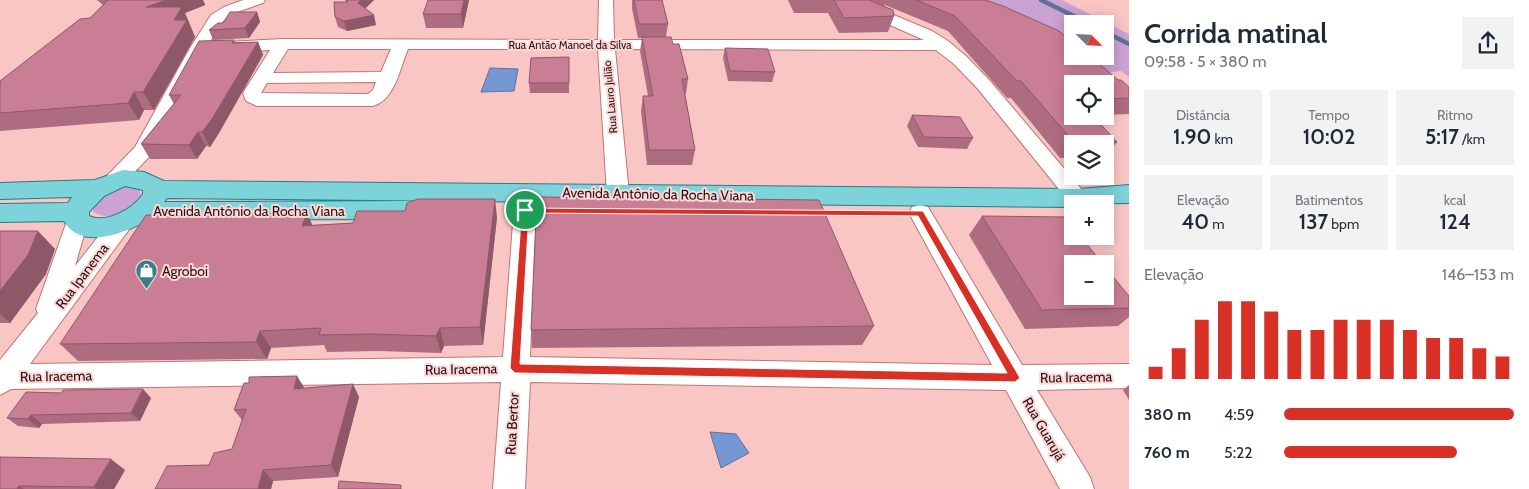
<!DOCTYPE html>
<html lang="pt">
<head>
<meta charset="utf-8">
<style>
  :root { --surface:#fff; --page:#f2f2f3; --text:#1f2937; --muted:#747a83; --accent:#d93025 }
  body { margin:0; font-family:Cabin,sans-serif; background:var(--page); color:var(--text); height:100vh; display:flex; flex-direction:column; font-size:19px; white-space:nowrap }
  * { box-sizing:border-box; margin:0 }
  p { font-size:16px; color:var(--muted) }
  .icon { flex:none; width:28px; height:28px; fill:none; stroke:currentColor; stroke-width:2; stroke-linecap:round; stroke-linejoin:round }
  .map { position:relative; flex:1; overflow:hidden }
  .panel { display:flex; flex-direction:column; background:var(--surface); width:400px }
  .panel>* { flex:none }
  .needle { width:32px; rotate:114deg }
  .buttons { position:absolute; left:1064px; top:15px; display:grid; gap:10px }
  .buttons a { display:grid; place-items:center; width:50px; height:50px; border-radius:0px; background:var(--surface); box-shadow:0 2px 12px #0003; font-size:25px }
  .pin { position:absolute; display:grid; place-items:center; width:42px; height:42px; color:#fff; margin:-21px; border:2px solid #fff; border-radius:50%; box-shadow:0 1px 5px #0007 }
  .round { display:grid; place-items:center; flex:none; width:52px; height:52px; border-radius:0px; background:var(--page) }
  .summary { display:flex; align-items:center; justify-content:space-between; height:85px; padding:0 15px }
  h1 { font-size:28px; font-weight:600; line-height:38px }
  .stats { display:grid; grid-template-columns:repeat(3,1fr); gap:8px; height:85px; padding:5px 15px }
  .stats div { display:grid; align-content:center; border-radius:0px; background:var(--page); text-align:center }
  .stats b { font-size:21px; font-weight:600 }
  .stats small { font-size:14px; font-weight:400 }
  .stats p { font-size:14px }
  .chart { height:140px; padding:10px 15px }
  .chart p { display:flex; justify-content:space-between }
  .chart svg { width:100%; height:90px; margin-top:5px; stroke:var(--accent); stroke-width:6 }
  ul { padding:0 15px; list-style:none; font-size:16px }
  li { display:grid; grid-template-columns:80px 60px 1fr; align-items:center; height:38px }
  li i { height:12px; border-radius:6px; background:var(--accent) }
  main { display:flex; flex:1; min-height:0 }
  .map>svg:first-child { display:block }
</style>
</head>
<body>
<main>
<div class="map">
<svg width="1129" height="489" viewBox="0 0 1129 489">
  <rect width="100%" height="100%" fill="#f9c6c4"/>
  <g fill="#cca1d4" fill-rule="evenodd">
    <path d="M922 0H1062L1129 34V77L1121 71 1089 75ZM1072 24H1105V56H1072Z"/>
    <path d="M122 186C168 184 117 231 93 211V202Z"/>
  </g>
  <g fill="#7598d5" stroke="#60709a">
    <path d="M490 68 518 69 514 91 481 92Z"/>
    <path d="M710 432 736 434 749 453 721 468Z"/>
  </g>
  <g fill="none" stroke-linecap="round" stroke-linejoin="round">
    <g stroke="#60709a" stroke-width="4.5">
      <path d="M1041 0 1090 24"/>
      <path d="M1105 32 1129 44"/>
    </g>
    <defs>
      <g id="minor">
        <path d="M243 0H265L263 3 234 13 223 21 206 48 150 156 120 187 112 189 104 187 101 182 135 147 190 48 211 15 224 7Z"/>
        <path d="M599 0H613L614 40H924L840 3 838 0H858L932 31 948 41 966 56 990 81 1089 198 1086 203H1070L978 89 954 64 936 50 615 49 629 194 626 199 618 201 610 199 607 194 598 49H408C400 68 395 100 373 106H257L246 101 243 93 270 50 227 52 221 51 219 47 221 43 227 42 283 39 598 40ZM288 49H391L381 72 273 73ZM376 82 373 90 368 94 261 93 267 83Z"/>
        <path d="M525 202 533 204 536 210 530 357 992 365 909 213 912 207 920 205 928 207 1022 365 1129 364V388L1037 390 1090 477 1094 489H1060L1006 390 530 382 525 489H493L501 382 11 389 0 395V360L38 313 36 309 69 215 77 213 85 215 88 221 75 266 113 218 121 216 129 218 133 224 30 364 503 357 514 210 517 204Z"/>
      </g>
      <path id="major" d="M123 170 144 172 164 181 1078 189 1129 185V203L1072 204V207L167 198 164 202 411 201 420 204 424 210 420 216 411 219 148 220C125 233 81 251 64 221L0 222V204L68 203 72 197 0 199V183L95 180ZM125 186 143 190V194C133 209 106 224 89 216V212L104 196Z"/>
    </defs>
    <use href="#minor" stroke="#c17473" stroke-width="2"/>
    <use href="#major" stroke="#287c82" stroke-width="2"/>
    <use href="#minor" fill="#fff" fill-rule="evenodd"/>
    <use href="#major" fill="#7cd3d9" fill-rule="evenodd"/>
  </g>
  <g fill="#ae6c80">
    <path d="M97 0H203L205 5 185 13 195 37 154 110H144L139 120 0 131V81L90 18 103 5Z"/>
    <path d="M345 0H374L365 8 376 25 347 31 338 27 335 17 346 2Z"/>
    <path d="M469 0 463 28H426L423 14Z"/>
    <path d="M632 0H662L668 24 666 37 673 44 688 79 686 94H685L695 150 692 165H647L641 111 643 96H648L640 51 642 38H638L632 9Z"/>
    <path d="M788 0H985L1129 87V114L1105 115V84H1072V116L1117 142 1105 157V144H1072V158H1060L1011 98H1007L948 31 885 5 884 6 894 16 888 32 839 33 828 13H794Z"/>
    <path d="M257 12 260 22 249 38 213 40 209 30 223 23Z"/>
    <path d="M234 40 235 42H258L263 55 219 133 210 147 206 146 197 159H150L141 144 174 104 169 95Z"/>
    <path d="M725 48 775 72 772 82 728 81 723 58Z"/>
    <path d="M569 57V93H530L529 83Z"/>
    <path d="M912 115 973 138 967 149 918 147 907 126Z"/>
    <path d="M307 213 312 225 497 217 483 345 444 346 441 353 378 351 327 352 324 345 271 348 267 359 78 361 60 344Z"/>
    <path d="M982 216 1129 296V317L1118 326 1025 329 969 235Z"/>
    <path d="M0 231 55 249 46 274 10 323H0Z"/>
    <path d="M874 326 862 345 532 348 531 330Z"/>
    <path d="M1129 385V400L1123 390Z"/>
    <path d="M304 388 359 397 338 477 273 481 271 489H155L209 465 232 449 242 420 234 410Z"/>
    <path d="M151 398 140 421 42 424 39 428 18 426 7 418Z"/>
    <path d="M125 470 114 489H0Z"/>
  </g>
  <g fill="#8d5868">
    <path d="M167 0H203L205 5 185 13 195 37 154 110 143 92 146 7Z"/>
    <path d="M361 0H374L361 13 358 3Z"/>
    <path d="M464 0H469L463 28 461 14Z"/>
    <path d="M257 12 260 22 249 38 245 28Z"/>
    <path d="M374 15 376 25 347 31 344 21Z"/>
    <path d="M258 42 263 55 219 133 210 147 202 132Z"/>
    <path d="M134 92 144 110 139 120 128 103Z"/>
    <path d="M198 132 206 146 197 159 189 145Z"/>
    <path d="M495 199 497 217 483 345 480 327Z"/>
    <path d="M307 213 315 231 302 226Z"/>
    <path d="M38 231 55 249 46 274 10 323 0 314V291Z"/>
    <path d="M440 328 444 346 441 353 436 336Z"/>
    <path d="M260 331 271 348 267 359 256 342Z"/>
    <path d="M297 376 305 389H294Z"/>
    <path d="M353 384 359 397 338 477 331 465Z"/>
    <path d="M143 389 151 398 140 421 131 413Z"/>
    <path d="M31 415 42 424 39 428 28 419Z"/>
    <path d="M111 459 125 470 114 489H96L94 487Z"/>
    <path d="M263 470 273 481 271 489H258Z"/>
    <path d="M19 486 24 489H17Z"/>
  </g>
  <g fill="#ca7e95" stroke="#8d5868">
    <path d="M106 0H167L146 7H182L174 20H187L143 92H134L128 103 0 113V81L80 19 90 18 107 1Z"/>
    <path d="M347 0H361L358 3 374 15 344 21 335 17 334 2H348Z"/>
    <path d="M428 0H464L461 14H423Z"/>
    <path d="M634 0H662L668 24H639Z"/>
    <path d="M834 0H869L893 10 894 16 844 18Z"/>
    <path d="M916 0H985L1003 6 1059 31 1072 42V56H1090L1118 80H1121L1129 87V98L1105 99V84H1072V116H1093L1117 142 1073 141 1021 81H1017L955 16Z"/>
    <path d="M230 12H257L245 28 209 30 218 23H223Z"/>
    <path d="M642 37H671L673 44H679L688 79H682L695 150H649L643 96H653Z"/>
    <path d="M234 40 232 43 258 42 212 119 202 132H198L189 145 141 144 181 95H169L199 41Z"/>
    <path d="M725 48 768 49 775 72 730 71Z"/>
    <path d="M569 57V83H529L531 58Z"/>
    <path d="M912 115 960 117 973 138 924 137Z"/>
    <path d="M537 197 819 200 874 326 531 330Z"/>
    <path d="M418 199H495L480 327 440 328 436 336 371 334 319 335 321 328 260 331 256 342 60 344 146 215 307 213 302 226 353 223 357 211H405L407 203Z"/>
    <path d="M982 216 1065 217 1072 226V236H1080L1103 264H1072V296H1105V267L1129 296V308L1042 310Z"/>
    <path d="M0 231H38L28 255 0 291Z"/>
    <path d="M297 376 294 389 353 384 331 465 263 470 258 489H155L167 466 209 465 214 453 232 449 246 409 234 410 244 383H249V377Z"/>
    <path d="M143 389 131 413 31 415 28 419 7 418 26 392 61 393 63 390Z"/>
    <path d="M0 457 111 459 94 487 19 486 17 489H0Z"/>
    <path d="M339 481 401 485V489H338Z"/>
  </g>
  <path fill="#d93025" stroke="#fff" fill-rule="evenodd" d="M522 208 923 211 1020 378 1015 382 515 373 510 368ZM529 213 918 216 1007 373 520 364Z"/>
  <defs>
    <symbol id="shop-pin" viewBox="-11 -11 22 30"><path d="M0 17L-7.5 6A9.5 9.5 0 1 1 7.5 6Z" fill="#377f84" stroke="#fbd8d7"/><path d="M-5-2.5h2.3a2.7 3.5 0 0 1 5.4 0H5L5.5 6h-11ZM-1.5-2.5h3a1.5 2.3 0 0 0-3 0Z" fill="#fff"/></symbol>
  </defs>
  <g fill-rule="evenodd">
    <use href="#shop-pin" x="134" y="258" width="25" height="34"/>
  </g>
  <g text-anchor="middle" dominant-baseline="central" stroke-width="4" stroke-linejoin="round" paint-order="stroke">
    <g font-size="11" fill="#2f1111" stroke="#fbd8d7">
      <text x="570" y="45">Rua Antão Manoel da Silva</text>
      <text transform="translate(610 97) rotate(-95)">Rua Lauro Julião</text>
    </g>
    <g font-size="14" fill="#2f1111" stroke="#fbd8d7">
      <text transform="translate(658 194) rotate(1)">Avenida Antônio da Rocha Viana</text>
      <text x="249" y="211">Avenida Antônio da Rocha Viana</text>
      <text transform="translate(82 276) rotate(-53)">Rua Ipanema</text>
      <text transform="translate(461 369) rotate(-1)">Rua Iracema</text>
      <text transform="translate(56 376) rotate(-1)">Rua Iracema</text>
      <text transform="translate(1076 377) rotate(-1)">Rua Iracema</text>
      <text transform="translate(512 424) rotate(-87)">Rua Bertor</text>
      <text transform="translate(1044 429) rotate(60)">Rua Guarujá</text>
    </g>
    <g font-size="14" fill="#2f1111" stroke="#fbd8d7" text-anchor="start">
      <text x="162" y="271">Agroboi</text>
    </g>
  </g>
</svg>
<div class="buttons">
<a><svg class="needle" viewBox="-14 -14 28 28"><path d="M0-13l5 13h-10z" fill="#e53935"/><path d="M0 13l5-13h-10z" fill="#747a83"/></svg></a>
<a><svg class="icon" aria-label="locate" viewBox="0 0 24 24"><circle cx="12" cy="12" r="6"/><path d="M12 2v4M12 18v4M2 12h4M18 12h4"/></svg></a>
<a><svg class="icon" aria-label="layers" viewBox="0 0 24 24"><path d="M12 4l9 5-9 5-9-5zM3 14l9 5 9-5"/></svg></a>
<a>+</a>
<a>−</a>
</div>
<div class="pin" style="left:525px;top:210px;background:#1e9e55"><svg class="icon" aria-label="arrive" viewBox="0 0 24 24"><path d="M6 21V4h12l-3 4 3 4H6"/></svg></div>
</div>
<section class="panel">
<div class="summary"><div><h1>Corrida matinal</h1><p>09:58 · 5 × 380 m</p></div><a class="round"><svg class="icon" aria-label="share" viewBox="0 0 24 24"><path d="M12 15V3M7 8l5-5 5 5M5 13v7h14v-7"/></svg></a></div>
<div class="stats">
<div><p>Distância</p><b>1.90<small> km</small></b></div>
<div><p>Tempo</p><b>10:02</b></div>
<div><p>Ritmo</p><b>5:17<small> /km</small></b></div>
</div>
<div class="stats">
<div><p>Elevação</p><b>40<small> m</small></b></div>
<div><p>Batimentos</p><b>137<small> bpm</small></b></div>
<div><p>kcal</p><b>124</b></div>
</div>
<div class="chart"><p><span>Elevação</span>146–153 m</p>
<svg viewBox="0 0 160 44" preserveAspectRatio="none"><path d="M5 44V38M15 44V29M25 44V15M35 44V6M45 44V6M55 44V11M65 44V20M75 44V20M85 44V15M95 44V15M105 44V15M115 44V20M125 44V24M135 44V24M145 44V29M155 44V33"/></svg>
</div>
<ul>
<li><b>380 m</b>4:59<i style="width:100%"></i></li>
<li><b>760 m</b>5:22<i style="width:75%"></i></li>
</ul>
</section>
</main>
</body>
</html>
